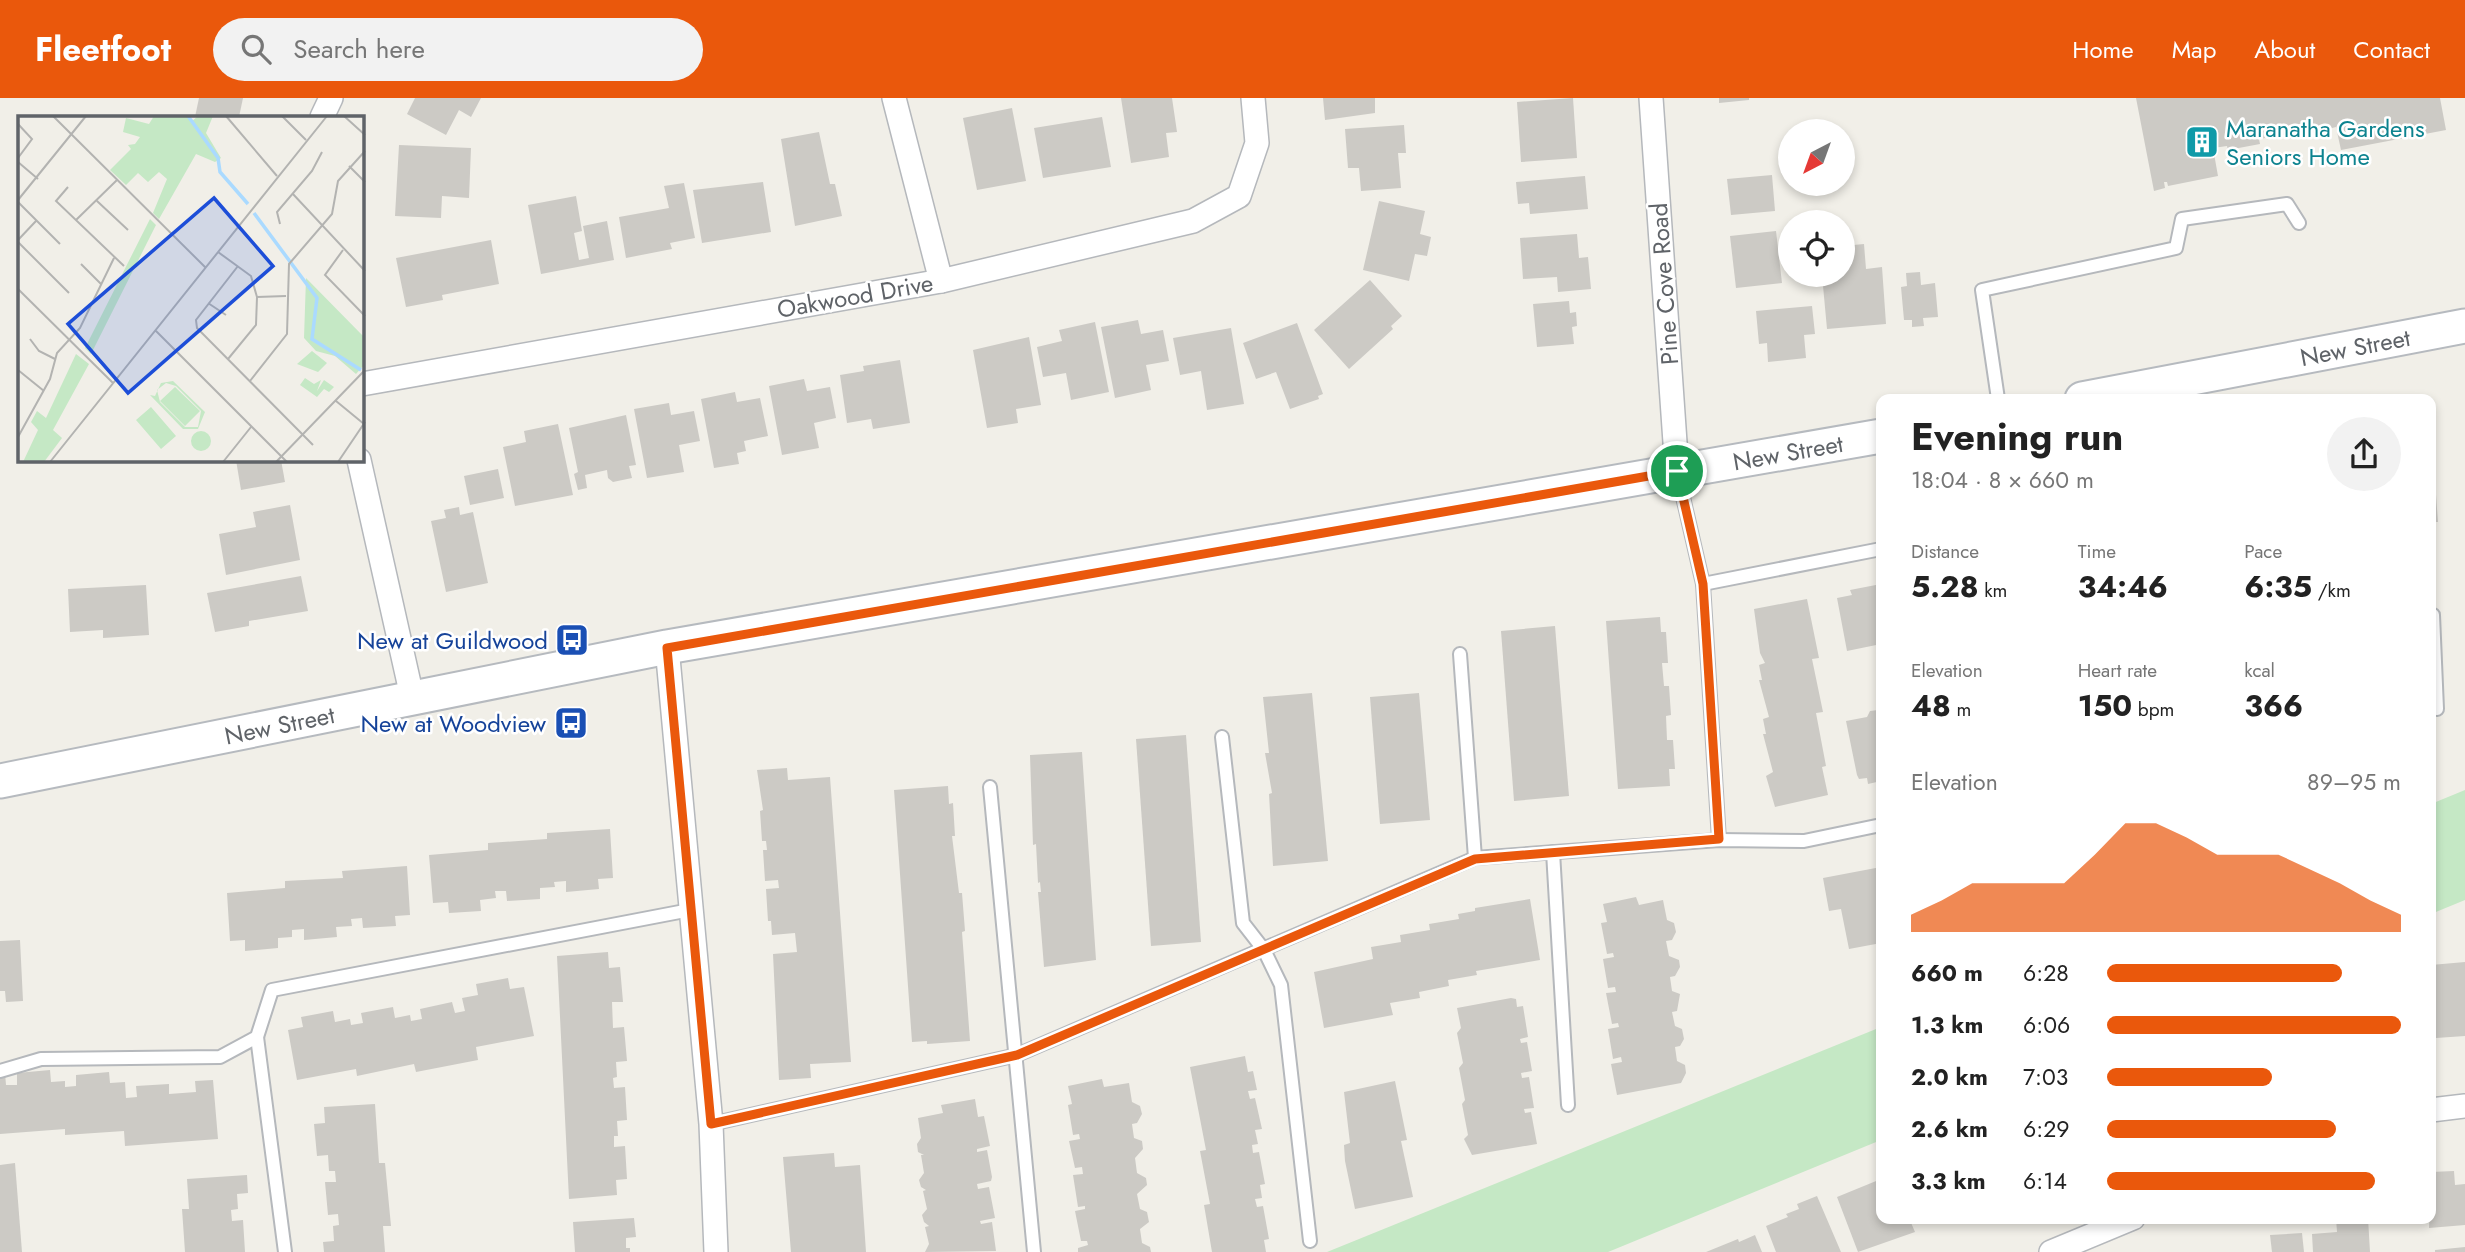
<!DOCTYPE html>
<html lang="en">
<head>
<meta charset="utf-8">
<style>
  :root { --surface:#fff; --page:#f2f2f2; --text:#222; --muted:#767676; --accent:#ea580c }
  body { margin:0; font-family:Jost,sans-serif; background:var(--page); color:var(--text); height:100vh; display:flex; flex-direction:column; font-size:26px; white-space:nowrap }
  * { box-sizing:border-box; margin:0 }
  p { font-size:23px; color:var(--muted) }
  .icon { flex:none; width:38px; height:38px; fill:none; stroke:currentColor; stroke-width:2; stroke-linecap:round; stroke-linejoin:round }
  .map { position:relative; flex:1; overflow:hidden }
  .side { position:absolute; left:1876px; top:296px; width:560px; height:830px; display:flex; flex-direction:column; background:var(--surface); border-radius:14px; box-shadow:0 4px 10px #0003 }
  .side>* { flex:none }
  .needle { width:46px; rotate:221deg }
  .tools { position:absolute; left:1778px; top:21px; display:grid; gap:14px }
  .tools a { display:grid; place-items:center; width:77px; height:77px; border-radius:50%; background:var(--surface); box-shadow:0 4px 10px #0003; font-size:35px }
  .pin { position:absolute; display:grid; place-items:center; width:60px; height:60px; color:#fff; margin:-30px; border:4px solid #fff; border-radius:50%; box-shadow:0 2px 7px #0007 }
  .round { display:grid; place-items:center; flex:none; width:74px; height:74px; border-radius:37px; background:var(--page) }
  .summary { display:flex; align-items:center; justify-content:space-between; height:119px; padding:0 35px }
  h1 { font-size:38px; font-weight:700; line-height:52px }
  .metrics { display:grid; grid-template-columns:repeat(3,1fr); gap:10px; height:119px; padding:7px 35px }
  .metrics div { display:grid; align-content:center }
  .metrics b { font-size:30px; font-weight:700 }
  .metrics small { font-size:19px; font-weight:400 }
  .metrics p { font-size:19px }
  .chart { height:196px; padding:14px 35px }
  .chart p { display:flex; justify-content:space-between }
  .chart svg { width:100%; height:126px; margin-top:7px; fill:var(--accent); opacity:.7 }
  ul { padding:0 35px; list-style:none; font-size:23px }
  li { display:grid; grid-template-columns:112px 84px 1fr; align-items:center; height:52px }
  li i { height:18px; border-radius:9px; background:var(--accent) }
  header { display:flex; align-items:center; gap:42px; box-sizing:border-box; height:98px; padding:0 35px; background:var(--accent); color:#fff }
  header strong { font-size:33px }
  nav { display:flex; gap:38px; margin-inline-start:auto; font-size:24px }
  .search { width:490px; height:63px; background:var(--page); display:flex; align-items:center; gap:18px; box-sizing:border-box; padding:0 24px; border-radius:38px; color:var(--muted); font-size:26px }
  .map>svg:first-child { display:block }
</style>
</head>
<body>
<header>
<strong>Fleetfoot</strong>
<div class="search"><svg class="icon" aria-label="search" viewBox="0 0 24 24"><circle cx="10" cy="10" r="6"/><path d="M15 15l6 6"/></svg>Search here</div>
<nav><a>Home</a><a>Map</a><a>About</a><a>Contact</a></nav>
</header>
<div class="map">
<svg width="2465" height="1154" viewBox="0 0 2465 1154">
  <rect width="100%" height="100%" fill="#f1efe8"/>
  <g fill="#c5e8c5">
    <path d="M2465 692V802L2431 816V706Z"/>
    <path d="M1881 929V1042L1608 1154H1327Z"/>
  </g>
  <g fill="#cccac5">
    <path d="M199 0H243L239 19H195Z"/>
    <path d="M415 0H481L471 19 459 12 446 37 407 16Z"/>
    <path d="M1121 0H1172L1177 34 1166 35 1169 59 1131 65Z"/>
    <path d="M1323 0H1375V15L1325 22Z"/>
    <path d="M1573 0 1577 60 1521 64 1517 4Z"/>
    <path d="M1719 0H1749V2L1719 5Z"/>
    <path d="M2136 0H2440L2446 32 2341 52 2336 29 2290 41 2289 36 2259 41 2260 46 2228 52 2227 48 2213 50 2218 78 2168 88 2167 84H2164L2165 90 2154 93Z"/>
    <path d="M1012 10 1026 83 977 92 963 20Z"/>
    <path d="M1102 19 1111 69 1043 80 1034 30Z"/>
    <path d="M1404 27 1406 55H1398L1401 90 1361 93 1359 70H1348L1345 31Z"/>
    <path d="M819 34 830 86H835L842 118 795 128 781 41Z"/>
    <path d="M399 47 471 50 469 100 442 98 441 120 395 118Z"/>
    <path d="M1772 77 1775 113 1731 117 1727 81Z"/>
    <path d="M1585 78 1588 111 1530 116 1529 105 1518 106 1516 84Z"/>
    <path d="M763 84 771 134 702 145 693 92Z"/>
    <path d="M684 85 695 140 670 145 672 151 626 160 619 119 669 110 664 88Z"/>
    <path d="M576 98 582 133 574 135 579 162 589 160 583 128 607 123 614 162 541 176 528 107Z"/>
    <path d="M1379 103 1425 113 1420 136 1431 139 1427 158 1415 156 1409 183 1363 172Z"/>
    <path d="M1776 133 1782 185 1736 190 1730 138Z"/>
    <path d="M1577 136 1579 160 1588 159 1591 191 1558 194 1557 179 1523 181 1520 140Z"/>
    <path d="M491 142 499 186 442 197 443 202 406 209 396 160Z"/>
    <path d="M1864 146 1866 171 1882 169 1886 226 1827 231 1822 177H1843V148Z"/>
    <path d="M1920 174 1921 187 1935 185 1938 219 1923 220 1924 228 1912 229V222H1904L1901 189 1907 188 1906 175Z"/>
    <path d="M1370 182 1402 218 1391 228 1393 231 1349 271 1314 232Z"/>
    <path d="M1569 203 1570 215 1576 214 1577 228 1572 229 1574 246 1537 249 1533 206Z"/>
    <path d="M1812 208 1815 236 1804 237 1806 260 1768 264 1767 245 1759 246 1756 213Z"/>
    <path d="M1138 222 1141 236 1163 232 1169 263 1146 267 1151 292 1115 300 1101 229Z"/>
    <path d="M1095 224 1109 294 1071 302 1066 275 1043 279 1037 249 1062 243 1059 232Z"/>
    <path d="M1297 225 1323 296 1318 298 1319 301 1290 311 1276 274 1256 281 1243 245Z"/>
    <path d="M1231 230 1244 306 1207 312 1201 273 1180 277 1173 240Z"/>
    <path d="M1029 239 1041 307 1016 311 1018 325 987 330 973 252Z"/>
    <path d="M900 262 910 325 873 331 871 321 847 325 840 277 864 273 863 268Z"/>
    <path d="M804 281 807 293 830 289 836 320 814 325 819 350 782 357 769 288Z"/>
    <path d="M735 294 737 304 760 300 768 338 744 343 746 353 737 355 739 366 714 370 701 301Z"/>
    <path d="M669 305 671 317 694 313 700 343 679 347 684 374 647 380 634 311Z"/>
    <path d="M626 317 636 367 629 368 632 380 613 384 608 380 607 372 585 377 587 390 578 392 574 376 578 374 569 330Z"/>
    <path d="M558 326 573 397 515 408 503 349 526 344 524 333Z"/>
    <path d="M236 362H281L285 384 241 392Z"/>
    <path d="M498 371 504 400 470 407 464 378Z"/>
    <path d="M2431 397H2436L2438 424H2433L2436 459H2431Z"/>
    <path d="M290 407 300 462 226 477 219 436 256 429 253 414Z"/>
    <path d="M459 409 460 417 473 414 488 485 446 494 431 423 446 420 444 412Z"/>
    <path d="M301 478 308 513 249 523V528L215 534 207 495Z"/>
    <path d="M1881 486V546L1847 553 1837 500 1852 497 1850 492Z"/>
    <path d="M146 487 149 537 103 540V532L70 534 68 491Z"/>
    <path d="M1807 501 1819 560 1812 561 1823 614 1816 615 1826 668 1822 669 1828 697 1775 709 1766 678 1773 674 1763 636H1766L1763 621 1769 619 1759 582H1762L1759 567 1765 565 1760 555 1754 511Z"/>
    <path d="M1660 519 1661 534H1666L1668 565H1662L1664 588H1669L1671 617 1666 618 1667 642H1673L1675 671H1669L1670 688 1618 691 1606 523Z"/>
    <path d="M1555 528 1569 698 1514 703 1501 533Z"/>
    <path d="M1312 595 1328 763 1273 768 1269 696 1272 695 1265 655H1269L1263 599Z"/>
    <path d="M1419 595 1430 722 1380 726 1370 599Z"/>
    <path d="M1878 612 1881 615V683L1868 686 1867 680 1859 681 1857 677 1846 623 1867 619 1870 613Z"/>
    <path d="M1186 637 1201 844 1151 848 1136 641Z"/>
    <path d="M1082 654 1096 862 1044 869 1038 794H1041L1040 784 1038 785 1036 746 1033 747 1030 657Z"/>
    <path d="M787 670 788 682 830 679 851 964 810 966 811 980 779 982 773 856 797 854 795 835 772 837 771 823H768L766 791 779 790 778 782 765 783 763 752H767L766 743H762L760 713 763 712 757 672Z"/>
    <path d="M948 688 949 706 953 705 955 738H952L959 795H962L965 833 962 834 970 943 927 946V943L912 944 894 692Z"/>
    <path d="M610 731 613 780 598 781 599 791 566 794V783L554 784 555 789 540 790V801L507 803 506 793H495L496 800 480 802 481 813 449 815 448 804 433 805 429 757 488 752V745L547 741V735Z"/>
    <path d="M407 768 410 817 395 818 396 828 363 830 362 820 351 821 352 828 336 829 337 839 304 842V831L292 832V839L278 840V850L245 853V842L230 843 227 795 285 790V783L343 780 342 773Z"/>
    <path d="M1881 769V845L1849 851 1841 811 1829 813 1823 780Z"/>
    <path d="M1636 799 1639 807 1663 802 1667 822 1674 825 1676 834 1672 842 1666 843 1669 858 1679 862 1680 869 1675 878 1670 879 1672 893 1680 896 1677 913 1672 914 1675 928 1682 931 1684 941 1680 948 1675 949 1677 963 1685 967 1686 975 1681 985 1617 997 1611 966 1622 964 1621 959 1613 961 1608 931 1619 929 1618 925 1612 926 1606 895 1616 894 1615 889 1608 890 1603 861 1614 859 1613 855 1607 856 1601 825 1607 824 1603 806Z"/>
    <path d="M1530 801 1540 862 1476 873 1477 877 1448 882 1449 888 1419 894 1420 900 1390 905 1393 917 1324 930 1314 874 1373 861 1371 849 1401 844 1400 837 1430 832 1429 826 1459 821 1458 816 1475 813V810Z"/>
    <path d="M20 842 23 903 6 904 5 893H0V843Z"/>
    <path d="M608 854 609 870 620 869 623 904H612L613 930 624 929 627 963 616 964 617 979 613 980 614 990 625 989 627 1022 617 1023 618 1038H614V1049L625 1048 627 1081 616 1082 617 1097 569 1101 557 858Z"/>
    <path d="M2465 864V938L2436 940 2431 867Z"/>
    <path d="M508 880 510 891 524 889 534 938 476 949 478 962 416 974 414 966 357 978 356 971 297 982 288 932 303 929 301 919 333 913 335 924 350 921 351 927 363 925 361 915 393 909 395 920 410 917 411 923 422 921 420 911 452 904 455 915 465 913 462 900 478 897 476 886Z"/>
    <path d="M1511 900 1516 901 1517 909 1523 908 1528 939 1520 941 1521 945 1527 944 1532 973 1521 975 1522 980 1529 979 1534 1010 1524 1011 1525 1015 1531 1014 1537 1046 1472 1057 1464 1041 1468 1037 1462 1006 1465 1002 1459 970 1463 965 1457 935 1461 930 1457 910Z"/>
    <path d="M1245 958 1248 974 1253 973 1257 992 1248 993 1250 1001 1255 1000 1262 1031 1255 1032 1258 1046 1252 1047 1253 1055 1259 1054 1265 1086 1260 1087 1262 1100 1255 1101 1257 1109 1263 1108 1269 1141 1264 1142 1266 1154H1212L1204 1107 1210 1106 1200 1053 1206 1052 1190 969Z"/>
    <path d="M50 972 51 984 65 983V989L76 988V977L109 974 110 985 125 984 126 1000 137 999 136 988 169 986V996L196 994 195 983 213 982 218 1041 125 1048 124 1033 65 1037V1031L0 1036V976L5 975 6 987H17V975Z"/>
    <path d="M1102 981 1104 989 1129 985 1132 1004 1140 1008 1142 1016 1137 1025 1132 1026 1134 1040 1142 1043 1143 1051 1135 1060 1137 1075 1146 1080 1147 1087 1137 1096 1140 1111 1147 1114 1149 1124 1140 1131 1142 1145 1150 1149 1151 1154H1078V1150L1088 1147 1087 1143H1081L1075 1113 1085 1111V1108L1078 1109 1073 1077 1083 1076 1082 1069 1075 1070 1069 1043 1080 1041 1079 1036 1073 1037 1068 1007 1072 1006 1068 988Z"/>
    <path d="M1395 983 1407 1042 1401 1043 1413 1099 1355 1111 1345 1063 1344 1047 1350 1045 1344 994Z"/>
    <path d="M975 1001 978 1019 984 1018 990 1048 977 1051V1054L987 1052 992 1079 991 1083 977 1086 978 1091 989 1089 995 1120 980 1123 981 1126 992 1124 996 1153 925 1154 929 1146 925 1129 929 1128 924 1124 922 1117 927 1111 923 1093 926 1092 921 1089 919 1082 924 1075 921 1057H924L918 1054 917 1046 921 1040 918 1020 943 1015 941 1007Z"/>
    <path d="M375 1006 379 1065H385L391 1128H383L385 1154H324L323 1144 334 1143 333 1128 339 1127 338 1116 328 1117 325 1084H336L335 1073H329L328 1057 317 1058 314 1026 325 1025 324 1009Z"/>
    <path d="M834 1055 835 1069 860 1067 866 1154H791L783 1059Z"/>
    <path d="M15 1065 22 1154H0V1067Z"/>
    <path d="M2454 1073 2455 1087 2465 1086V1127L2429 1130 2431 1074Z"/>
    <path d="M247 1077 248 1095 237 1096 238 1111 231 1112 232 1123 243 1122 245 1154H185L182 1111H189L187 1081Z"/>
    <path d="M1881 1081V1120H1909L1915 1134 1858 1154 1837 1099Z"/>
    <path d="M1817 1098 1841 1154H1776L1766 1128 1788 1119 1786 1116 1799 1111 1797 1106Z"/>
    <path d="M634 1120 636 1139 626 1140V1150H630V1154H575L573 1124Z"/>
    <path d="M2336 1120H2368L2370 1154H2313L2312 1136 2337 1134Z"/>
    <path d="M2302 1135 2304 1154H2272L2270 1137Z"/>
    <path d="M1755 1137 1762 1154H1706L1738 1141 1739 1144Z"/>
    <path d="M2465 1149V1154H2435V1152Z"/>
  </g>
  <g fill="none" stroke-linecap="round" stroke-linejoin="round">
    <defs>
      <g id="service">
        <path d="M1998 301 1982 192 2176 150 2182 121 2287 106 2299 125"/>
        <path d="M1677 373 1703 486 1719 742"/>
        <path d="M1703 486 1881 451"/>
        <path d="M2433 517 2437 611"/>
        <path d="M1460 556 1475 760"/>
        <path d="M1222 639 1243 825 1264 852 1281 887 1310 1143"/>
        <path d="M990 689 1034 1154"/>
        <path d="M1553 754 1568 1007"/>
        <path d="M257 939 285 1154"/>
        <path d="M0 973 41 961 220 959 257 939 272 892 690 812"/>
        <path d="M711 1026 1017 957 1475 760 1719 742 1804 743 1881 727"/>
      </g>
      <g id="minor">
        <path d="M894 0 941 183"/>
        <path d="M1651 0 1677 373"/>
        <path d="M322 19 331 0"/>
        <path d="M362 286 941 183 1193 123 1239 98 1257 45 1253 0"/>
        <path d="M359 362 413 603"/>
        <path d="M667 549 711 1026 716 1154"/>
        <path d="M2431 1012 2465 1008"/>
        <path d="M2051 1154 2133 1120"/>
      </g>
      <g id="secondary">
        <path id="s1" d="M2082 301 2465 228"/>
        <path id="s2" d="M0 683 667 549 1881 338"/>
      </g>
    </defs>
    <use href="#service" stroke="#b5b8bc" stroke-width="16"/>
    <use href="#minor" stroke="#b5b8bc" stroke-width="26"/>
    <use href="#secondary" stroke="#b6babf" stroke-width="37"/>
    <use href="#service" stroke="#fff" stroke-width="12"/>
    <use href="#minor" stroke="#fff" stroke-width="23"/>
    <use href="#secondary" stroke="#fff" stroke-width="33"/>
  </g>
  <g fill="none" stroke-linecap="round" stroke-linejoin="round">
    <defs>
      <path id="route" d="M1677 373 1703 486 1719 741 1475 761 1017 957 711 1026 667 550Z"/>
    </defs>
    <use href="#route" stroke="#fff" stroke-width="14"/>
    <use href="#route" stroke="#ea580c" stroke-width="9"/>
  </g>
  <defs>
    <symbol id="building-square" viewBox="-11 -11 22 22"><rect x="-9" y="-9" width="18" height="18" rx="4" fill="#0f9aa8" stroke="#fff"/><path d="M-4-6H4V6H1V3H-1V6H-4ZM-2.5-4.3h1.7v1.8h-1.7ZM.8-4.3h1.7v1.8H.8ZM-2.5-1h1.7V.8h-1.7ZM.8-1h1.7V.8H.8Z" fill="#fff"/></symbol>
    <symbol id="bus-square" viewBox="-11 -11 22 22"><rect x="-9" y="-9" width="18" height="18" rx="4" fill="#1a4fb4" stroke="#fff"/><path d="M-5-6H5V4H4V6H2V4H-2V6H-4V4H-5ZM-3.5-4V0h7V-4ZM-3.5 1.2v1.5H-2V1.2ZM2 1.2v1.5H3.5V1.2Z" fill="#fff"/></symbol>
  </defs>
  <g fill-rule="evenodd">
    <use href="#building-square" x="2183" y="25" width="38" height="38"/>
    <use href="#bus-square" x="553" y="523" width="38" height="38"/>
    <use href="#bus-square" x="552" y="606" width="38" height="38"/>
  </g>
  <g text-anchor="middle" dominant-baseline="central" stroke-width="5" stroke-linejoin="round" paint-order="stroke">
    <g font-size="24" fill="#0d838f" stroke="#fff" text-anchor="start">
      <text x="2226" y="30">Maranatha Gardens<tspan x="2226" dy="28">Seniors Home</tspan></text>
    </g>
    <g font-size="24" fill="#5f6368" stroke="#fff">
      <text transform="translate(1664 186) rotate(-94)">Pine Cove Road</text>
      <text transform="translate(855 198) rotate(-10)">Oakwood Drive</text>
      <text stroke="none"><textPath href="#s1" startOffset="278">New Street</textPath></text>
      <text stroke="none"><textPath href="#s2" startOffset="1818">New Street</textPath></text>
      <text stroke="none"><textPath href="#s2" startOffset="285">New Street</textPath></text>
    </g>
    <g font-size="24" fill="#164399" stroke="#fff" text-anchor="end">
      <text x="548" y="542">New at Guildwood</text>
      <text x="546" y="625">New at Woodview</text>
    </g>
  </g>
  <g transform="translate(18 18)">
    <rect width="346" height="346" fill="#f1efe8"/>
    <path d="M136 0H169L173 6 180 0H195L188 17 203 42 197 46 178 38 141 103 135 97 149 63 141 56 130 66 120 57 108 69 92 54 113 33 110 29 117 28 122 21 105 16 108 2 131 8ZM132 103 138 109 73 238 67 232ZM288 162 346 221V249L338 258 317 240 298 235 286 222ZM294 235 309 247 300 256 279 248ZM58 238 71 248 35 314 44 322 26 346H5L20 314 13 306 19 295 28 302ZM287 262 296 268 303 264 299 275 306 264 316 271 311 276 306 273 299 281 282 269ZM155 265 187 296 180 313H165L132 279 137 280 143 267ZM148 267 158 270 183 295 180 311H167L142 286 139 274ZM157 271 182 295 167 310 142 285ZM133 291 158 320 143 333 118 304ZM173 325a10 10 0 1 1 20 0a10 10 0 1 1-20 0Z" fill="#c5e8c5" fill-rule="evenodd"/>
    <path fill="none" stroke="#aadaff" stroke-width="3.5" d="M170 0 200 42 202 56 230 88M236 97 299 182 294 223 343 254"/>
    <path fill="none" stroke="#b3b3b1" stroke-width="2" d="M35 0 188 152M208 0 259 60M264 0 288 24M326 0 347 19M0 8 14 23 0 42M0 46 20 63M331 50 347 66M50 71 38 85 106 150M274 77 347 155M0 84 68 0M79 85 110 114M0 86 42 128M58 104 99 64M262 108 259 96 294 55 304 36M0 124 18 105M0 126 51 177M325 134 307 159 347 200M200 136 233 160 239 181 238 209 210 243M63 148 83 168M220 150 178 204 179 212 295 329M0 173 95 267M239 181 268 180M190 187 208 199M137 214 269 346M12 223 21 235 37 243M0 254 26 275M232 265 269 218 271 148 314 98 320 65 347 35M318 285 346 308M0 321 32 263 39 237 62 212 96 142M32 346 309 0M205 346 233 311M258 346 347 254M320 346 347 306"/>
    <path fill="#1d4ed8" fill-opacity="0.15" stroke="#1d4ed8" stroke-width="3.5" d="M196 82 255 150 110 277 50 208Z"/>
    <rect width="346" height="346" fill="none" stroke="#5f6368" stroke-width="3.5"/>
  </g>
</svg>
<div class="tools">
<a><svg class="needle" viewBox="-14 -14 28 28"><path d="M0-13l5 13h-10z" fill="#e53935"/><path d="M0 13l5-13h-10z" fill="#767676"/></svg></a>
<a><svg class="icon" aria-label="locate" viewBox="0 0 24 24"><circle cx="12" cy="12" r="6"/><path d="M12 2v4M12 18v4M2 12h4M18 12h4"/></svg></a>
</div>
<div class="pin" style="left:1677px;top:373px;background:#1e9e55"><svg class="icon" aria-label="arrive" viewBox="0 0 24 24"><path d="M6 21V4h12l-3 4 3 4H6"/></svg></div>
<section class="side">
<div class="summary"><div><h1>Evening run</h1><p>18:04 · 8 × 660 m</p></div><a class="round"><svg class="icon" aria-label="share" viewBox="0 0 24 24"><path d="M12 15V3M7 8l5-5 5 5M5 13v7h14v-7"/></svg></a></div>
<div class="metrics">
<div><p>Distance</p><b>5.28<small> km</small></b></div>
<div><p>Time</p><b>34:46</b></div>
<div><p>Pace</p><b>6:35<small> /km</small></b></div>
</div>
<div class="metrics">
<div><p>Elevation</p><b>48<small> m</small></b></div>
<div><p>Heart rate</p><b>150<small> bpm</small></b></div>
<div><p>kcal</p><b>366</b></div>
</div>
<div class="chart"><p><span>Elevation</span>89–95 m</p>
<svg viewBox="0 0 160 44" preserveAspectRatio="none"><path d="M0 44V38L10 33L20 27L30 27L40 27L50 27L60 17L70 6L80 6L90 11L100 17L110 17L120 17L130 22L140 27L150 33L160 38V44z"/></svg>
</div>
<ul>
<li><b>660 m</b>6:28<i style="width:80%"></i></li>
<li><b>1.3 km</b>6:06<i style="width:100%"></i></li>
<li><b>2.0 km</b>7:03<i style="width:56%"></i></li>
<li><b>2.6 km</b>6:29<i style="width:78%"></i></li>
<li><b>3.3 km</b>6:14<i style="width:91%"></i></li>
</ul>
</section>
</div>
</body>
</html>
